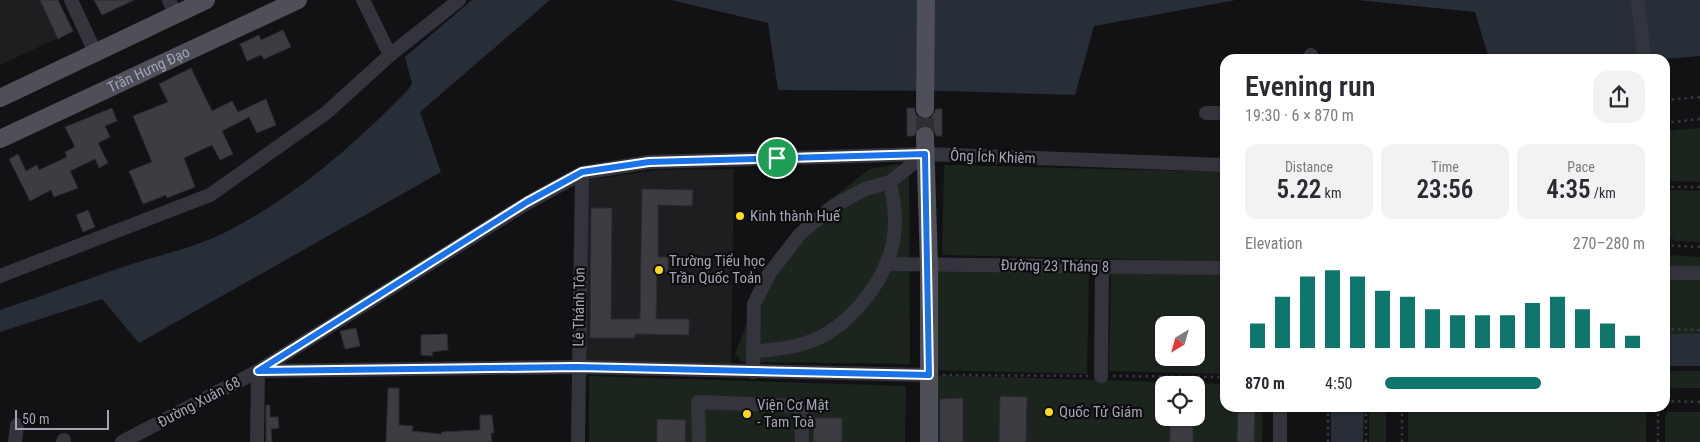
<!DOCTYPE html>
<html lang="en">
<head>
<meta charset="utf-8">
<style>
  :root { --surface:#fff; --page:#f2f2f3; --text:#2b2b33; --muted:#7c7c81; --accent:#0f766e }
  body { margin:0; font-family:"Roboto Condensed",sans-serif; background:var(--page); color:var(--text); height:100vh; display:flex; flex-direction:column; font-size:19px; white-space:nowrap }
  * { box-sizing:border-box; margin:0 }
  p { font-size:16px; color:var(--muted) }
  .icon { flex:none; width:28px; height:28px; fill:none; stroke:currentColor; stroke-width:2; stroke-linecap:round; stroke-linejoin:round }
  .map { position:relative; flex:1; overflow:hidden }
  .drawer { position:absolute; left:1220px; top:54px; width:450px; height:358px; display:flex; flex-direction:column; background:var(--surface); border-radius:15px; box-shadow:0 1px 4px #0004 }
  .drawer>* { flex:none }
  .needle { width:32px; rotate:217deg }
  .tools { position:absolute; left:1155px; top:316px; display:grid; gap:10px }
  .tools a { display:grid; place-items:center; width:50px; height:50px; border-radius:10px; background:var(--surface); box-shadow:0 1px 4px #0004; font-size:25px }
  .scale { position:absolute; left:15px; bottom:12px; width:94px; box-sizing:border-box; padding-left:5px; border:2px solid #a2a4b6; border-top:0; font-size:14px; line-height:18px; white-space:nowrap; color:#a2a4b6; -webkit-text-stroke:4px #0d0d0e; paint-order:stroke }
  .pin { position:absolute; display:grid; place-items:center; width:42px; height:42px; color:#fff; margin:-21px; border:2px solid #fff; border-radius:50%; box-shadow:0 1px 5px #0007 }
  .round { display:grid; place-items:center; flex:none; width:52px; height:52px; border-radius:15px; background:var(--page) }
  .summary { display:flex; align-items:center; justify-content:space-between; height:85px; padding:0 25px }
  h1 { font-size:28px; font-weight:600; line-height:38px }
  .figures { display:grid; grid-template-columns:repeat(3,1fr); gap:8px; height:85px; padding:5px 25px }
  .figures div { display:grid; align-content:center; border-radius:12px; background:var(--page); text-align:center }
  .figures b { font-size:25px; font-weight:600 }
  .figures small { font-size:14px; font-weight:400 }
  .figures p { font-size:14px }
  .chart { height:140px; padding:10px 25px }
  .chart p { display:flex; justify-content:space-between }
  .chart svg { width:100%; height:90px; margin-top:5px; stroke:var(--accent); stroke-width:6 }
  ul { padding:0 25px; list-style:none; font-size:16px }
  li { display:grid; grid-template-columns:80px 60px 1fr; align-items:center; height:38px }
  li i { height:12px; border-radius:6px; background:var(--accent) }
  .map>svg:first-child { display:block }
</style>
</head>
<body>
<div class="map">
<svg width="1700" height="442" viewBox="0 0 1700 442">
  <rect width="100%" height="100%" fill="#121214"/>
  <g fill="#1e1e21">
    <path d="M0 0H40L58 38 0 65Z"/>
    <path d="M734 169 731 365 584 361 588 180 657 170Z"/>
  </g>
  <g fill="#1c241e" fill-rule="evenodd">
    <path d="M1700 128V182L1667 181 1665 173 1666 131Z"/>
    <path d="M897 164 909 173 910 364 742 362 735 354 762 284 817 220 827 202 870 169Z"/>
    <path d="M944 165 1225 172V261L942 255Z"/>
    <path d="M1671 190 1700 191V242L1675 241 1667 236 1665 192Z"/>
    <path d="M1665 249 1670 255 1700 257V334H1665Z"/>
    <path d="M936 269 1089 272 1087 374 934 370Z"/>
    <path d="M1111 269 1225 272V374L1109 371ZM1164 325H1196V358H1164Z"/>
    <rect x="1665" y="371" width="35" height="17"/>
    <path d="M934 375 1225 384V406H1263L1262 442H933ZM1164 385H1196V418H1164Z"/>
    <path d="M589 376 906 386 905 442H589Z"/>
    <rect x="1369" y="406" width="17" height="36"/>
    <rect x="1408" y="412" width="238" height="30"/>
    <path d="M1667 412H1700V442H1665V417Z"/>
  </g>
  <g fill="#272e38">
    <path d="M472 0H550L420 112 441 172 139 343 102 299 0 332V310C43 296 86 279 129 265 163 254 197 247 230 230 298 194 354 145 408 90L412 83 405 57Z"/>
    <path d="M671 0H1236L1094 26 1075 95 948 91 778 90 768 23Z"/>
    <path d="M1357 0H1700V56L1665 59H1489L1475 12Z"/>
    <rect x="1665" y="334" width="35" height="32"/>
    <path d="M1331 406H1364L1363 442H1331Z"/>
  </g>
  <g fill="#3c3c42" stroke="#2c2b30">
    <path d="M40 0H58L73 31 58 39Z"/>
    <path d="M94 0H134L102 15Z"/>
    <path d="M283 30 291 47 264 59 261 55 247 61 240 44 259 35 261 40Z"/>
    <path d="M191 68 212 111 232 101 238 112 266 99 276 125 257 133 249 117 222 131 233 154 220 160 212 145 184 158 195 187 167 198 166 195 143 204 129 171 152 162 133 116 168 102 159 84Z"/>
    <path d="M112 108 117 121 105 126 110 137 98 143 108 163 99 168 95 159 70 171 78 188 54 197 51 190 30 201 9 159 18 154 26 171 37 165 39 170 67 157 65 152 75 147 65 127Z"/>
    <path d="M907 108H914L916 115 924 120 931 118 936 109H942V136H936L934 130 925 125 919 127 914 136H907Z"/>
    <path d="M642 189 693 190 692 206 658 205V257H668V272L657 271 656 319H689V335L635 334V338H590L591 208H612L611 319H640Z"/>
    <path d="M88 210 95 227 83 232 76 215Z"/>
    <path d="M356 328 360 346 345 349 340 331Z"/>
    <path d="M447 334 448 350 432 352 433 356 421 355V335Z"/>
    <path d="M388 388H399V425L413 426 412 431 441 434 442 432 480 430V415H492L494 433H491L492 442H386Z"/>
    <path d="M1000 396 1027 397 1026 442H999Z"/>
    <path d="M963 398V442H940V399Z"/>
    <path d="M266 405H270V417H278L279 428 271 429 272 442H266Z"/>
    <path d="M1238 406H1255L1254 442H1237Z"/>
    <path d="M814 418H842V442H813Z"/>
    <rect x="1170" y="418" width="23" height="24"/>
    <path d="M657 419 686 420 685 442H657Z"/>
  </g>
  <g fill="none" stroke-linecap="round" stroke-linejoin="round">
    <path stroke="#2f2f34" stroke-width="18" stroke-dasharray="18 9" stroke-linecap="butt" d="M925 136V109"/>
    <g stroke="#383940" stroke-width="2.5" stroke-dasharray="2.5 4" stroke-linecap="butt">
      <path d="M1665 100 1700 97"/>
      <path d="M1665 123 1700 119"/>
      <path d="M1665 187H1700"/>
      <path d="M1665 245 1700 247"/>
      <path d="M1665 290 1668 329"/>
      <path d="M1665 329 1700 330"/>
      <path d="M943 375 1088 376"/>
      <path d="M1113 376 1225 377"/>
      <path d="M1665 401 1700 402"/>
      <path d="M1328 442V406"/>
      <path d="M1366 442V406"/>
      <path d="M1402 442V406"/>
      <path d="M1658 442V406"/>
    </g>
    <g stroke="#34343c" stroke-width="14">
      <path d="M71 0 95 52"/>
      <path d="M169 0 176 14"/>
      <path d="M363 0 390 55"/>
      <path d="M1638 0 1644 59"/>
      <path d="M1310 59 1311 55"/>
      <path d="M1206 113H1225"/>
      <path d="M886 264 1225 268"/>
      <path d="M1665 273H1700"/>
      <path d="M0 276 210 195 326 113 390 55 459 0"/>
      <path d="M753 352C771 349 789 349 806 343 847 330 884 284 893 243 897 222 894 202 890 182"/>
      <path d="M753 372 754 304 769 274 800 234 832 207 865 189 890 182 925 154"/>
      <path d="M1101 376 1102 267"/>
      <path d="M1280 406V442"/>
      <path d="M15 442 17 425"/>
      <path d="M63 442 64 440"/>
      <path d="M122 442 258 371 527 203 582 173 649 162 925 154 1225 165"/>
      <path d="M257 442 258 371 578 367 929 375"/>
      <path d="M578 442 582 173"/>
      <path d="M699 442 698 402 801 406 802 442"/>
    </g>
    <g stroke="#4e4f58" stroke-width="18">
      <path d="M0 98 206 0"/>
      <path d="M925 109 926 0"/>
      <path d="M925 136 929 265V442"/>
      <path id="s1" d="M0 139 298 0"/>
    </g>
  </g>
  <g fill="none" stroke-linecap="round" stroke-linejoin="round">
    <defs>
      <path id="route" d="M925 154 929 375 578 367 258 371 527 202 582 172 649 162Z"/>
    </defs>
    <use href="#route" stroke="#fff" stroke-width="10"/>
    <use href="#route" stroke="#1a73e8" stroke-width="6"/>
  </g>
  <g fill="#ffd91e" stroke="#0d0d0e" stroke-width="2">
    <circle cx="740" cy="216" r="5"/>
    <circle cx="659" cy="270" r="5"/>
    <circle cx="1049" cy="412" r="5"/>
    <circle cx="747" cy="414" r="5"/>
  </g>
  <g text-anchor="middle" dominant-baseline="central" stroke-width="4.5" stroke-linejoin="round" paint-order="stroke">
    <g font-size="15" fill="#a2a4b6" stroke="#0d0d0e">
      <text stroke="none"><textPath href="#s1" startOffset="164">Trần Hưng Đạo</textPath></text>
      <text transform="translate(993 157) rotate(2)">Ông Ích Khiêm</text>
      <text transform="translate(1055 266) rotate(1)">Đường 23 Tháng 8</text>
      <text transform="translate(579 307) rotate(-89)">Lê Thánh Tôn</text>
      <text transform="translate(199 402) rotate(-28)">Đường Xuân 68</text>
    </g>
    <g font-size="15" fill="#a2a4b6" stroke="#0d0d0e" text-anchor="start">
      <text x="750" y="216">Kinh thành Huế</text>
      <text x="669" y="261">Trường Tiểu học<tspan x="669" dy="17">Trần Quốc Toản</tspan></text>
      <text x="757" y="405">Viện Cơ Mật<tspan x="757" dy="17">- Tam Toà</tspan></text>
      <text x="1059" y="412">Quốc Tử Giám</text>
    </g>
  </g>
</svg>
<div class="tools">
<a><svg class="needle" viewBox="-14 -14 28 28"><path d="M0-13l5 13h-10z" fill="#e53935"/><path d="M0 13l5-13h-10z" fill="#7c7c81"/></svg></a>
<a><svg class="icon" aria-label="locate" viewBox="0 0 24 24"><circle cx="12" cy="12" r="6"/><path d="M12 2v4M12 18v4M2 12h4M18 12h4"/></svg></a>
</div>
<div class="scale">50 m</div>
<div class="pin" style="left:777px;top:158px;background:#1e9e55"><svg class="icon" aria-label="arrive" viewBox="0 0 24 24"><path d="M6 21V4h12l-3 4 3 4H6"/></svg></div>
<section class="drawer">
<div class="summary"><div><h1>Evening run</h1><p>19:30 · 6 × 870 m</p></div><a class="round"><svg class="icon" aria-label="share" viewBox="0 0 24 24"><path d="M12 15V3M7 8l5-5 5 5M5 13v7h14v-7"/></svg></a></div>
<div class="figures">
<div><p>Distance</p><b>5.22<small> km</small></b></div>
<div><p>Time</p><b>23:56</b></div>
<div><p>Pace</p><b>4:35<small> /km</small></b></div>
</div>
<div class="chart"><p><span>Elevation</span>270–280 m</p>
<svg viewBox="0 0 160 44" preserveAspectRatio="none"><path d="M5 44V32M15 44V19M25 44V9M35 44V6M45 44V9M55 44V16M65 44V19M75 44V25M85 44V28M95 44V28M105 44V28M115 44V22M125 44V19M135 44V25M145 44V32M155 44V38"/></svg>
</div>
<ul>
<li><b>870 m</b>4:50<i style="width:60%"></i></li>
</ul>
</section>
</div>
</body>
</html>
